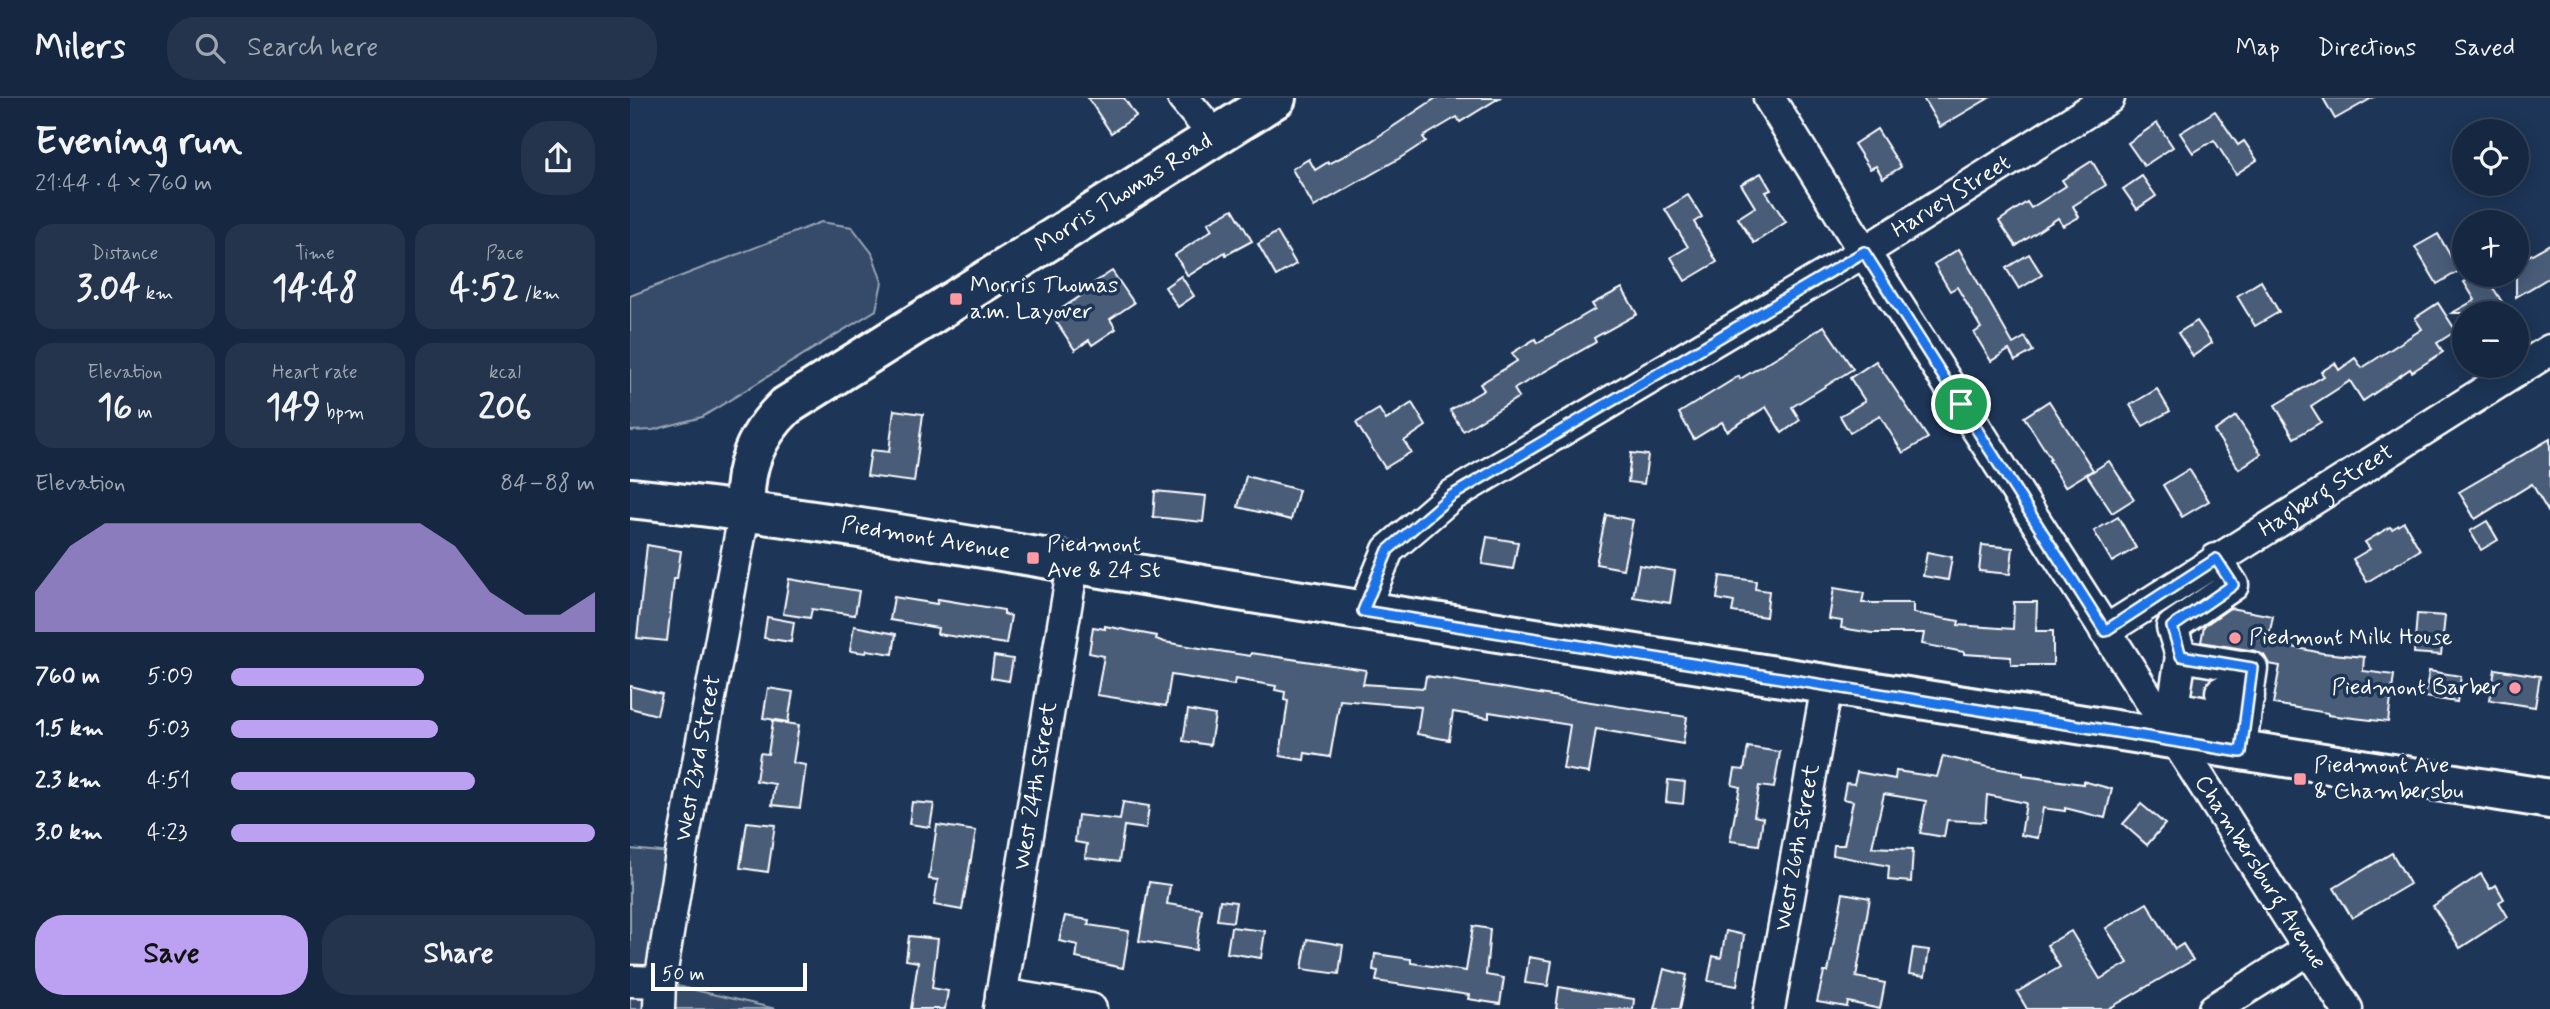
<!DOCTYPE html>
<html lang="en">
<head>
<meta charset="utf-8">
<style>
  :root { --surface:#162841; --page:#23344c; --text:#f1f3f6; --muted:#9ea6b1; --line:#35445a; --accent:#bca0f2 }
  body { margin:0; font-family:Mynerve,sans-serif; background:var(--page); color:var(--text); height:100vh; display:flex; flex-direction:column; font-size:26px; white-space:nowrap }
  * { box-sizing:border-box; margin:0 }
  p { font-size:23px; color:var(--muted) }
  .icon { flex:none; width:38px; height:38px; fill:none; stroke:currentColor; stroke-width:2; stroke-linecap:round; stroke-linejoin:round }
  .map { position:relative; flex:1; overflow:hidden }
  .side { display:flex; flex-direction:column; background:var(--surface); width:630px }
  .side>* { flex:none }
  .buttons { position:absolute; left:1822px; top:21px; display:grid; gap:14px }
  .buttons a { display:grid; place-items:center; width:77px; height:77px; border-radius:50%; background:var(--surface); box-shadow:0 4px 18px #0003,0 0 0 2px var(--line); font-size:35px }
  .scale { position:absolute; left:21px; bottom:18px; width:156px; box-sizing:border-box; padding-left:7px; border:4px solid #fff; border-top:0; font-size:19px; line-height:24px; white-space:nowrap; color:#fff; -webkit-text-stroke:5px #1d3557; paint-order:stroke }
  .pin { position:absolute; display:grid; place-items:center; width:60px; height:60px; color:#fff; margin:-30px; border:4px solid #fff; border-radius:50%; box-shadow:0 2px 7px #0007 }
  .round { display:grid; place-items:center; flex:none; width:74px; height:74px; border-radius:28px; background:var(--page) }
  .head { display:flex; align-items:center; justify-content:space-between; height:119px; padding:0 35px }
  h1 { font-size:38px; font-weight:700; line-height:52px }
  .metrics { display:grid; grid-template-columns:repeat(3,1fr); gap:10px; height:119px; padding:7px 35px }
  .metrics div { display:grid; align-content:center; border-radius:18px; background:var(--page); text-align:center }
  .metrics b { font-size:35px; font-weight:700 }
  .metrics small { font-size:19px; font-weight:400 }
  .metrics p { font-size:19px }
  .chart { height:196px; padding:14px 35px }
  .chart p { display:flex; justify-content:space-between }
  .chart svg { width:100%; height:126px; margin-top:7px; fill:var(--accent); opacity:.7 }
  .primary-button { display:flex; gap:14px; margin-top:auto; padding:14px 35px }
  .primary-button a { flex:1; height:80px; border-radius:28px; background:var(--accent); color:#111; font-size:28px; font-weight:700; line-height:80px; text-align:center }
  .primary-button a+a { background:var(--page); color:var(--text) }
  ul { padding:0 35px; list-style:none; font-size:23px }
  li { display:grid; grid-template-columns:112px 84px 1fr; align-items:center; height:52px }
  li i { height:18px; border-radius:9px; background:var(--accent) }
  header { display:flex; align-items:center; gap:42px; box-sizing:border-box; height:98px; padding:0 35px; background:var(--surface); border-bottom:2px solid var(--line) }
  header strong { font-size:33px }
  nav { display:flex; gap:38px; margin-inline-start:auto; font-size:24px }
  .search { width:490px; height:63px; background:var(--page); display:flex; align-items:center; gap:18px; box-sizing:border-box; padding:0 24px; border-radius:28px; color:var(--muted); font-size:26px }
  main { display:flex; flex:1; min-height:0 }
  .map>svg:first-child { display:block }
</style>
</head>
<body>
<header>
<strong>Milers</strong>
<div class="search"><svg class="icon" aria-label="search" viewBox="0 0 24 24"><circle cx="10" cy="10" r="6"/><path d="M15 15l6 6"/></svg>Search here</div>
<nav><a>Map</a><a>Directions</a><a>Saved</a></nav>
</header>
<main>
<section class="side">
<div class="head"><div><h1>Evening run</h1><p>21:44 · 4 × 760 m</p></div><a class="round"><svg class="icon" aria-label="share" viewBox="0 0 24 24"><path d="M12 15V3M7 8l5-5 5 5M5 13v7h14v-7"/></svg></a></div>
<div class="metrics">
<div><p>Distance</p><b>3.04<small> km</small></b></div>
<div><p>Time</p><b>14:48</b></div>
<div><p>Pace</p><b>4:52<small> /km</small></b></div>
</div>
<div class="metrics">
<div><p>Elevation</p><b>16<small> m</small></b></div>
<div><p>Heart rate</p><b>149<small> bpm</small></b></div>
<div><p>kcal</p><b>206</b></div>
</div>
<div class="chart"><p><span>Elevation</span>84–88 m</p>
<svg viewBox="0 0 160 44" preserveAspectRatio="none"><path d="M0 44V30L10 14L20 6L30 6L40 6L50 6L60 6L70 6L80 6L90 6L100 6L110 6L120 14L130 30L140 38L150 38L160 30V44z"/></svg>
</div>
<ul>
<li><b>760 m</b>5:09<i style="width:53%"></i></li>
<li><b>1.5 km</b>5:03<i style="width:57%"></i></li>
<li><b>2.3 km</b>4:51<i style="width:67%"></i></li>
<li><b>3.0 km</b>4:23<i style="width:100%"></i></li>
</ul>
<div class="primary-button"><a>Save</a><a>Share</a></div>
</section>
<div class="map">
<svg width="1920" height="911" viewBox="0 0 1920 911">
  <rect width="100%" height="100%" fill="#1d3557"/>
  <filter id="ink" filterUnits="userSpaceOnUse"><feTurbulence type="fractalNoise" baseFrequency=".0143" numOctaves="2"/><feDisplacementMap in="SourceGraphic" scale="14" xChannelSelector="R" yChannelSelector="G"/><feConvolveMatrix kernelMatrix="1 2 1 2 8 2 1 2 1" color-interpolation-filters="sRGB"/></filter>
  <g filter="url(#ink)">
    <g fill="#364b69" stroke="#9aa5b4" stroke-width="2">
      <path d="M191 124 222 129 242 155 252 184 246 212 72 319 23 332 0 333V198Z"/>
      <path d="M0 751 51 756 30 884 146 911H0Z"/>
    </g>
    <g fill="#4a5d79" stroke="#fff" stroke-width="2">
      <path d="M458 0H494L506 18 481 35Z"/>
      <path d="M806 0H869L830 24 827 19 793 39 796 43 770 60 684 109 662 71 679 61 685 72 698 64 699 66 740 44Z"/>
      <path d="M1293 0H1359L1310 29Z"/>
      <path d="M1693 0H1742L1705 21Z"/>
      <path d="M1585 13 1608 47 1614 43 1627 62 1606 76 1584 42 1563 55 1550 35Z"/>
      <path d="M1527 25 1543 49 1514 68 1498 45Z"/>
      <path d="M1247 31 1271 69 1253 80 1246 68 1240 71 1224 46Z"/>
      <path d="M1462 63 1476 87 1443 108 1449 119 1433 128 1428 120 1386 148 1369 123 1397 104 1401 110 1436 88 1432 82Z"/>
      <path d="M1131 75 1141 92 1136 94 1156 124 1124 145 1108 120 1125 109 1111 86Z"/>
      <path d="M1512 78 1526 98 1507 111 1493 91Z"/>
      <path d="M1058 97 1072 119 1064 124 1087 164 1055 183 1041 159 1058 149 1035 111Z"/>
      <path d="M603 111 622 143 596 157 595 154 558 178 545 157 582 132 578 125Z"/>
      <path d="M647 134 666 166 646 178 628 146Z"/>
      <path d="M1808 136 1829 173 1807 186 1785 149Z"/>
      <path d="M1920 146V179L1886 199V165Z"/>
      <path d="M1329 151 1383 246 1395 239 1403 253 1385 263 1379 252 1361 263 1344 235 1351 230 1327 189 1320 193 1304 166Z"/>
      <path d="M1399 156 1412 177 1389 191 1376 170Z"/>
      <path d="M482 173 504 205 480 221 486 231 462 247 459 242 445 252 422 217 461 191 459 188Z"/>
      <path d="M1846 177H1855L1879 215H1822L1845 202 1834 184Z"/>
      <path d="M551 178 564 198 548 209 535 189Z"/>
      <path d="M1631 183 1649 214 1625 228 1607 198Z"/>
      <path d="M992 190 1007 216 964 240 966 244 884 291 889 299 833 333 820 312 854 292 850 286 887 263 882 255 905 241 907 245 965 211 962 206Z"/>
      <path d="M1808 205 1826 233 1807 245 1813 254 1782 274 1780 271 1733 303 1720 283 1681 308 1691 324 1664 340 1645 307 1694 278 1691 274 1705 265 1709 272 1725 260 1732 270 1792 231 1785 220Z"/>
      <path d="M1567 223 1582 245 1563 258 1548 235Z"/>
      <path d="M1194 228 1223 271 1162 309 1170 322 1152 335 1136 309 1097 333 1092 324 1064 341 1049 315 1109 278 1110 281 1155 254Z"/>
      <path d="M1246 263 1298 340 1273 355 1250 318 1220 335 1210 318 1235 303 1220 280Z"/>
      <path d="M1527 291 1540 313 1513 328 1500 307Z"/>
      <path d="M1419 303 1463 372 1435 389 1419 362 1421 361 1394 319Z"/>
      <path d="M782 305 796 328 774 343 781 354 755 370 726 325 749 311 756 322Z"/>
      <path d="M264 312 293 316 284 384 237 378 241 352 259 354Z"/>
      <path d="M1606 318 1631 356 1609 371 1584 333Z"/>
      <path d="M1920 341V417L1902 386 1845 421 1829 394Z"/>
      <path d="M1001 355 1018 357 1014 386 998 384Z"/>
      <path d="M1479 363 1504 401 1482 415 1457 377Z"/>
      <path d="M1559 371 1579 403 1552 419 1533 387Z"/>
      <path d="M616 378 669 392 661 422 608 409Z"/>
      <path d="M525 393 576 398 573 424 523 419Z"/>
      <path d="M976 417 1003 422 993 471 966 466Z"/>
      <path d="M1488 419 1506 450 1482 464 1464 433Z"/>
      <path d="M1857 423 1868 442 1851 452 1840 433Z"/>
      <path d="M1774 424 1790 452 1737 484 1723 461 1740 451 1735 444 1760 429 1762 431Z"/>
      <path d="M857 439 888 444 883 471 852 466Z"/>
      <path d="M17 447 51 453 47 481H44L37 543 7 540Z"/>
      <path d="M1352 447 1383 450 1380 476 1349 473Z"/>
      <path d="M1297 454 1322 459 1318 482 1293 478Z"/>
      <path d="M1009 467 1045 473 1040 505 1003 499Z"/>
      <path d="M1090 478 1126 483 1125 491 1139 493 1136 519 1102 514 1104 504 1087 501Z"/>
      <path d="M159 481 229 493 225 517 182 511 180 520 153 516Z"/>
      <path d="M1204 490 1234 495 1232 505H1283V515L1329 523 1328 527 1383 531 1384 504H1407L1406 533H1423V567H1381V559L1334 556V554L1292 546 1294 535H1242L1211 530 1212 523 1199 521Z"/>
      <path d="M264 499 307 506 308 501 374 512V516L381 518 376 546 307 536 308 530 260 522Z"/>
      <path d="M1600 510 1643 518 1638 544 1692 555 1734 559 1733 573 1764 577 1758 624 1698 617V615L1643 606 1650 568 1639 566 1634 557 1625 553 1571 544 1574 528Z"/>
      <path d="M1787 516 1815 518 1811 557 1784 555Z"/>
      <path d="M137 519 164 524 161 544 134 540Z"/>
      <path d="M224 528 266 536 263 556 237 552 236 555 220 553Z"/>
      <path d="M475 528 527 538 526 541 534 544 582 552 620 558 621 555 736 572 733 586 794 590 796 578 1057 619 1053 646 966 631 959 675 933 671 940 627 859 614V620L823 614 819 642 787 636 791 609 710 602 700 659 675 655 674 662 650 658 658 603 654 602 655 594 645 592 646 588 605 581 604 587 541 577 536 608 467 597 474 558 459 555 463 529 475 531Z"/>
      <path d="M364 558 383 561 379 583 361 580Z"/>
      <path d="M1865 571 1910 578 1905 609 1860 602Z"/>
      <path d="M1799 573 1831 578 1827 604 1795 599Z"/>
      <path d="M0 588 32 596 27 617 0 610Z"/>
      <path d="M138 590 163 594 158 624 133 620Z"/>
      <path d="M558 612 585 617 580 647 553 643Z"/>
      <path d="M143 623 169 627 163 665 176 667 170 710 142 707 145 686 126 683 130 655 138 656Z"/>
      <path d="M1118 649 1150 654 1144 690 1129 688 1124 718 1133 720 1129 747 1100 743 1110 689 1102 687 1105 671 1114 672Z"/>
      <path d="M1313 658 1358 669 1393 675V678L1453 686V683L1482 691 1475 720 1435 710V713L1413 710 1408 740 1391 737 1396 705 1357 697 1355 724 1317 722 1314 739 1290 735 1296 703 1254 696 1242 749 1283 751 1281 784 1258 782 1259 768 1203 757 1204 747H1214L1223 703 1213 701 1216 685 1224 686 1227 674 1265 681 1266 673 1307 679Z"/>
      <path d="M1038 682 1055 684 1053 706 1036 704Z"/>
      <path d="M282 704 304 706 300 729 279 726Z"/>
      <path d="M493 704 519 708 516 731 494 728 489 764 455 760 457 746 445 744 448 717 490 722Z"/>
      <path d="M1511 706 1535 726 1517 747 1493 726Z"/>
      <path d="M117 724 145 727 138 774 110 770Z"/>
      <path d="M307 727 346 733 332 812 304 807 308 782 299 781Z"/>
      <path d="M1762 755 1780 786 1722 820 1704 790Z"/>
      <path d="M1851 776 1860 791 1866 787 1874 801 1869 804 1878 819 1830 850 1803 808Z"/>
      <path d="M519 784 540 787 537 806 572 811 566 852 509 843Z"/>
      <path d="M1213 795 1240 800 1226 879 1255 885 1250 911 1218 904 1217 909 1187 904 1194 874H1198Z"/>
      <path d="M590 802 606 804 603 824 587 822Z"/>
      <path d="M1517 805 1545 851 1553 846 1563 862 1478 911H1397L1387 894 1430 869 1417 847 1441 833 1470 881 1498 865 1476 830Z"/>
      <path d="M435 818 459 822 458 827 499 833 493 870 446 860 448 847 429 843Z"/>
      <path d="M843 828 860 831 856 877 874 880 870 906 838 901 839 897 746 883 748 873 743 872 745 856 781 861V865L836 873Z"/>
      <path d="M601 829 635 833 631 860 597 855Z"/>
      <path d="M1096 833 1114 837 1107 888 1078 883 1083 858 1091 860Z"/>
      <path d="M279 838 308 841 302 890 318 893 315 911H281L288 864 276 862Z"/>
      <path d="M677 841 713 847 709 876 672 871Z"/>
      <path d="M1283 850 1299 852 1295 878 1279 876Z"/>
      <path d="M899 859 922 863 918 888 895 885Z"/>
      <path d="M1034 871 1057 877 1050 911H1024Z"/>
      <path d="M929 889 1004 901 1003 911H926Z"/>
    </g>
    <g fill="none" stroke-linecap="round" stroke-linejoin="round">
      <path stroke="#344968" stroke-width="30" stroke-dasharray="30 15" stroke-linecap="butt" d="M1563 589 1591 594"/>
      <defs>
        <g id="minor">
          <path d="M553 0 585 38"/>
          <path id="s1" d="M1139 0 1234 154 1717 911"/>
          <path d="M1586 461 1603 487 1542 529 1551 558 1543 609 1615 622"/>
          <path id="s2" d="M733 513 758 452 821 398 1234 154 1479 0"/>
          <path id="s3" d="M1475 533 1920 252"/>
          <path d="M1551 558 1622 570 1612 640"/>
          <path d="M1591 594 1619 598"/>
          <path d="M0 883 30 884"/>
          <path d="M371 896 461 911"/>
          <path id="s4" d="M29 911 30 884 51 756 115 411"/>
          <path id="s5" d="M369 911 443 467"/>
          <path id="s6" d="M1139 911 1197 587"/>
          <path d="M1584 911 1680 851"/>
        </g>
        <g id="major">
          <path id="s7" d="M0 400C217 422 431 465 647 499 1071 567 1495 636 1920 701"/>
          <path id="s8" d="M115 411C113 369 125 338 156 308L646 0"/>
        </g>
      </defs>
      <use href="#minor" stroke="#fff" stroke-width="35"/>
      <use href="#major" stroke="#fff" stroke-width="44"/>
      <use href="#minor" stroke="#1d3557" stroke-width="30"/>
      <use href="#major" stroke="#1d3557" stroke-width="38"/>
    </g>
  </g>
  <g fill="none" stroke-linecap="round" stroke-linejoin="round" filter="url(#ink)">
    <defs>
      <path id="route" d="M1234 154 1475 533 1586 461 1603 487 1542 529 1551 558 1622 570 1611 654 733 513 758 452 821 398Z"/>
    </defs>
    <use href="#route" stroke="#fff" stroke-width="14"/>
    <use href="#route" stroke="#1a73e8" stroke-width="9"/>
  </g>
  <g fill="#ff9aa2" stroke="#1d3557" stroke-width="2.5">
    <rect x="319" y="194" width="14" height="14" rx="3.5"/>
    <rect x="396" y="453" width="14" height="14" rx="3.5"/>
    <circle cx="1605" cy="540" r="7"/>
    <circle cx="1885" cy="590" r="7"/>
    <rect x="1663" y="674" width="14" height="14" rx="3.5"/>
  </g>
  <g text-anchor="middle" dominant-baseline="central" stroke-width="7" stroke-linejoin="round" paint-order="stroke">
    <g font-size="23" fill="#fff" stroke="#1d3557">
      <text stroke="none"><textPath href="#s8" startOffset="514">Morris Thomas Road</textPath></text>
      <text stroke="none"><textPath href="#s2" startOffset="732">Harvey Street</textPath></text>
      <text stroke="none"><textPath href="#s3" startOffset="262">Hagberg Street</textPath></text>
      <text stroke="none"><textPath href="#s7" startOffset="299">Piedmont Avenue</textPath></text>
      <text stroke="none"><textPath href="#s4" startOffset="254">West 23rd Street</textPath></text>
      <text stroke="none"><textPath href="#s5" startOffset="226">West 24th Street</textPath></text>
      <text stroke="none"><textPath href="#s6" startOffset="164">West 26th Street</textPath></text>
      <text stroke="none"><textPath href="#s1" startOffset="917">Chambersburg Avenue</textPath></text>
    </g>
    <g font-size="23" fill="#fff" stroke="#1d3557" text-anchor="start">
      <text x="340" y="188">Morris Thomas<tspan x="340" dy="26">a.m. Layover</tspan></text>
      <text x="417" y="447">Piedmont<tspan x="417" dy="26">Ave &amp; 24 St</tspan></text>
      <text x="1619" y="540">Piedmont Milk House</text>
      <text x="1871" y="590" text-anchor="end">Piedmont Barber</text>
      <text x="1684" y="668">Piedmont Ave<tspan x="1684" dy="26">&amp; Chambersbu</tspan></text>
    </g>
  </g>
</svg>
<div class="buttons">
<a><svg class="icon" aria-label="locate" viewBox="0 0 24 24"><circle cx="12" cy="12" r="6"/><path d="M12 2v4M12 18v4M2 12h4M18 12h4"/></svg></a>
<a>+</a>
<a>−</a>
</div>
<div class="scale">50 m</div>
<div class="pin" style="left:1331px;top:306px;background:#1e9e55"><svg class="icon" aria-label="arrive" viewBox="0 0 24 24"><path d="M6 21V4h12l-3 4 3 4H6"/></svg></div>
</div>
</main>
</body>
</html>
